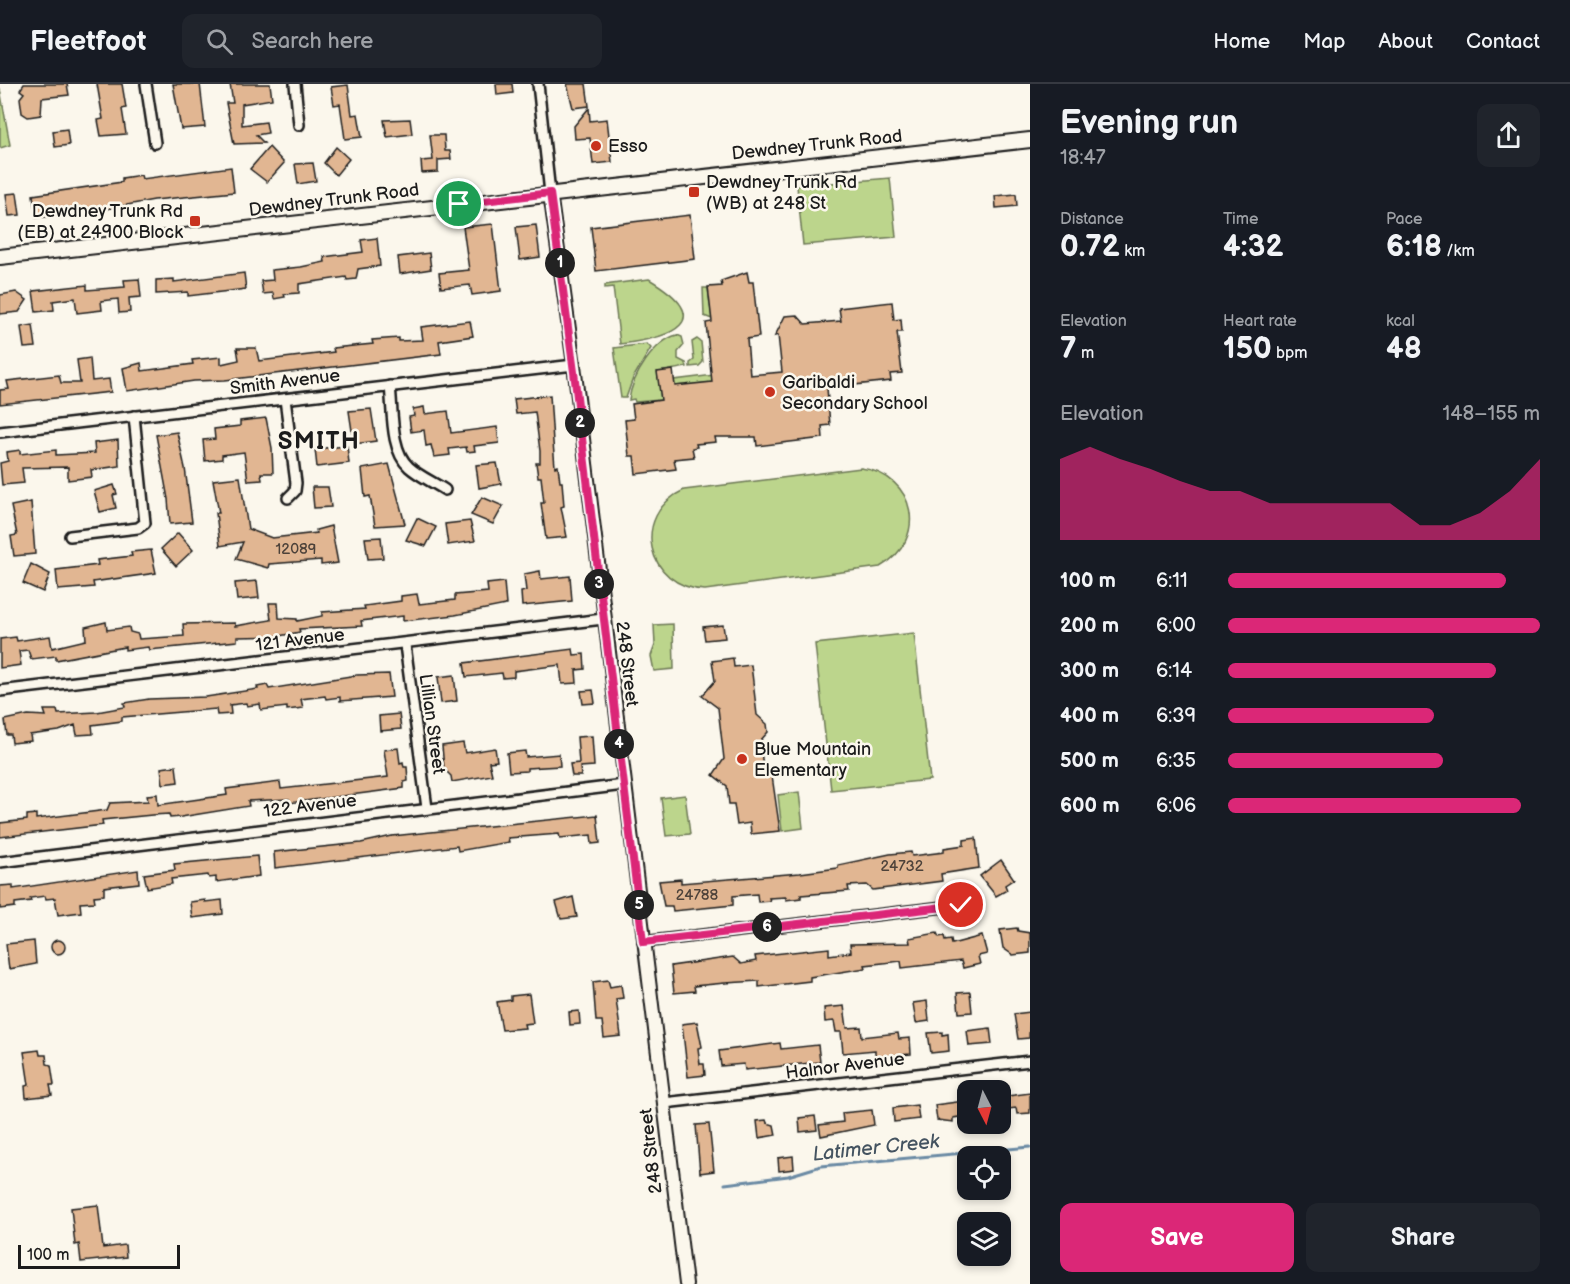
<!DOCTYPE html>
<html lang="en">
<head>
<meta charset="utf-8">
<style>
  :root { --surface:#171b24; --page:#20242c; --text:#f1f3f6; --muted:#9ea1a6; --line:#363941; --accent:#db2777 }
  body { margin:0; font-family:"Balsamiq Sans",sans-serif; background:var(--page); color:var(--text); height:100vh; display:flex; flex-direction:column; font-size:22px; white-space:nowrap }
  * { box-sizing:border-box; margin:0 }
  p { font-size:20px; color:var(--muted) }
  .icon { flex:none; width:33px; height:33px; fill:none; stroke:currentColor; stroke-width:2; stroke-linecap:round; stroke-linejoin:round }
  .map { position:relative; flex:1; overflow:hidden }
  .panel { display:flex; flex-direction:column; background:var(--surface); width:540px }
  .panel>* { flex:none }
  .needle { width:39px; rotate:174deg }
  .controls { position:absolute; left:957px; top:996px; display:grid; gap:12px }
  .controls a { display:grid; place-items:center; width:54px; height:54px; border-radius:12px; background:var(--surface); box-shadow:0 3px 9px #0003; font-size:30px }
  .scale { position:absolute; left:18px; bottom:15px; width:162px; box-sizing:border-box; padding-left:6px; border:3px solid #1c1c1c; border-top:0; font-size:16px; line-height:21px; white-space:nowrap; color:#1c1c1c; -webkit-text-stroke:4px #fbf7ec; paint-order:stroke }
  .pin { position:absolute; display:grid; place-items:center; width:51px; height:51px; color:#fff; margin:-26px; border:3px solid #fff; border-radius:50%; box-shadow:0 2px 6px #0007 }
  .km { position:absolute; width:30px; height:30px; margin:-15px; border-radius:50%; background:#222; color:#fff; font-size:16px; line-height:30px; text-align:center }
  .round { display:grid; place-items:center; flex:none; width:63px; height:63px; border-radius:12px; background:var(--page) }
  .head { display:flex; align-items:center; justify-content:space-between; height:102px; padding:0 30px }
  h1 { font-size:33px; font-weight:600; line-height:45px }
  .stats { display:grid; grid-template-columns:repeat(3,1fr); gap:9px; height:102px; padding:6px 30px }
  .stats div { display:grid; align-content:center }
  .stats b { font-size:30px; font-weight:600 }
  .stats small { font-size:16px; font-weight:400 }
  .stats p { font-size:16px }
  .chart { height:168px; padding:12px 30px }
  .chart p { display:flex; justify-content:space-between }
  .chart svg { width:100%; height:108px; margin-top:6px; fill:var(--accent); opacity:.7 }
  .cta { display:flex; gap:12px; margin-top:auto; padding:12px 30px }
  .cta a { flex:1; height:69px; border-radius:12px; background:var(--accent); color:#fff; font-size:24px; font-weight:600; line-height:69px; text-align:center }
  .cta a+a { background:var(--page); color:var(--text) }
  ul { padding:0 30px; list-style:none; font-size:20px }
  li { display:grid; grid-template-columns:96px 72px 1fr; align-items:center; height:45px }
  li i { height:15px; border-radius:8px; background:var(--accent) }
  header { display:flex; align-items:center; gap:36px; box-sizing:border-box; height:84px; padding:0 30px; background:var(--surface); border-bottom:2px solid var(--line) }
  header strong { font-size:28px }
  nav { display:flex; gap:33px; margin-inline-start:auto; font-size:21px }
  .search { width:420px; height:54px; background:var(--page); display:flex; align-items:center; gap:15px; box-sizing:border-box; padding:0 21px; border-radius:12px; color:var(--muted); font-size:22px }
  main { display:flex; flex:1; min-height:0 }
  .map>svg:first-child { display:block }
</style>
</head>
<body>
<header>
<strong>Fleetfoot</strong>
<div class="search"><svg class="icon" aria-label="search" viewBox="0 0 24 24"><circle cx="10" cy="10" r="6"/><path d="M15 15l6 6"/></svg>Search here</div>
<nav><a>Home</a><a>Map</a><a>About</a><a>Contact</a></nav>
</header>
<main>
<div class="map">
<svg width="1030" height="1200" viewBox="0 0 1030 1200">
  <rect width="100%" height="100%" fill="#fbf7ec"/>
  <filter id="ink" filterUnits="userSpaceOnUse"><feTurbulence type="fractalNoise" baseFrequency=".0167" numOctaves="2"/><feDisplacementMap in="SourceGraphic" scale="12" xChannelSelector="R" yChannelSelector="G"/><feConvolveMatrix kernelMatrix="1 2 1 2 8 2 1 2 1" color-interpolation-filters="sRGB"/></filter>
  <g filter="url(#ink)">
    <g fill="#bcd58c" stroke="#6c7854" stroke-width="1.5">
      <path d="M0 5 10 61 0 64Z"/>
      <path d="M890 94 896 153 803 161 797 102Z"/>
      <path d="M649 195C719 237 672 254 620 260L613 203 605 204V201Z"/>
      <path d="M703 204H708L712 235 704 232Z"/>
      <path d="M677 251 682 253 684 261 678 268V275L686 279 687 283 658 288 661 316 635 318 634 315 629 316C632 292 654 257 677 251Z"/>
      <path d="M697 255 701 258 703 278 699 282 690 283V279L694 276 692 258Z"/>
      <path d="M647 260 651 264 633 294 626 314H621L614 264Z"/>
      <path d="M714 291 715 298 675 302 674 296Z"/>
      <path d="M861 384C916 391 929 456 880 483L705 506C646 503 630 431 684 406Z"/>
      <path d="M673 540 674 585 654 587 651 572 655 561 654 541Z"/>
      <path d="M914 549 930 696 831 706 815 560Z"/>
      <path d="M799 708 803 744 782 747 778 711Z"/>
      <path d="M685 711 690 750 666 752 661 714Z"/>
    </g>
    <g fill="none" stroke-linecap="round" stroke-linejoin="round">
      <path stroke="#6b8aa4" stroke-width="3" d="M725 1100 788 1092 821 1082 1030 1063"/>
    </g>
    <g fill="#e1b692" stroke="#1c1c1c" stroke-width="1.5">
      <path d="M24 0H67L69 11 42 14 41 31 28 33 22 29 20 14 24 9 20 6Z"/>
      <path d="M97 0H122L126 24 122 25 126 50 101 52 98 36 103 35Z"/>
      <path d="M173 0H200L205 43 181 45Z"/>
      <path d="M230 0H270L272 15 242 20V41L266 38 268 49 256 51 264 59 234 60 226 19H233Z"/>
      <path d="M496 0H512L513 9 497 11Z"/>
      <path d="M567 0H586L589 22 573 24Z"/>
      <path d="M348 1 352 31 358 30 362 53 345 55 340 20 334 21 331 3Z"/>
      <path d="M589 24 590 37 607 35 612 78 593 80 590 54 575 55 574 42Z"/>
      <path d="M410 35 412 50 387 53 384 36Z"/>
      <path d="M67 45 69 61 55 63 53 47Z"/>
      <path d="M430 51H444L445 67H450L451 75 438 76V88L422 89 421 77 433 76Z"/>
      <path d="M269 63 284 79 267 98 250 85Z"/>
      <path d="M336 63 349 75 336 91 324 79Z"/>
      <path d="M313 79 316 97 298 100 295 80Z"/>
      <path d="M231 83 234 108 154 116 89 128 36 134 33 111 122 98V94L141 91 142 95Z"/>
      <path d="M17 109 20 131 9 132 6 110Z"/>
      <path d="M1016 110 1017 122 996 124 995 112Z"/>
      <path d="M690 131 695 175 596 187 591 143Z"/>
      <path d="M493 140 501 207 472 211 470 201 441 204 439 189 469 186 463 143Z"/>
      <path d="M536 141 540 173 520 176 516 143Z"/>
      <path d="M377 154 380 182 358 185 356 195 347 196 346 193 299 200V209L284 210 285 213 274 215 273 209 263 210 261 197 273 196 272 186 301 183 325 178 324 173 331 172 363 168 361 156Z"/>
      <path d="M429 169 431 185 400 190 398 173Z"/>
      <path d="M747 188 749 198H753L759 253 747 255 750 291 782 288 778 251 775 252 785 232 797 231 805 240 841 237 839 224 892 218 894 236 901 235 902 248H897L902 289 890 290 891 297 827 304 830 341 822 342 823 354 757 362 756 353H715L716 358 696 360 697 363 692 364 694 373 674 375 676 385 636 390 634 372H629L625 336 634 335 632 320 661 316 657 288 673 286 675 302 712 298 706 239 712 238 708 203 722 202 721 197Z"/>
      <path d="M244 189 246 205 188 212V208L156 210V196L174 195V198Z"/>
      <path d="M139 195 141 213 129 214 130 228 119 229 118 215 101 217 102 226 77 229 75 214 53 217 54 226 36 228 33 207 87 201V206L125 203 124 196Z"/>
      <path d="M16 208 27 216 19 228 0 230V211Z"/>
      <path d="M470 237 473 252 439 257 441 270 225 296 194 297 127 307 123 284 141 279 142 287 193 280 192 276 221 273V280L239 276 237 264H256L259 277 334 268 333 264 373 260 372 256 399 254V257L423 256 421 243Z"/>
      <path d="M33 241 36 263 24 264 21 243Z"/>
      <path d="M90 274 92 297 109 295 111 308 0 320V306L9 305 7 297 59 291 61 299H80L77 276Z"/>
      <path d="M550 311 553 358 555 383 558 382 560 398H562L564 422 561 423 567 453 546 455 541 419H544L541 393H538L536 379H540V367L535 328 516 330 514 315Z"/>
      <path d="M424 323 425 330 448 327 451 349 497 343 499 359 474 362 475 367 467 368 466 363 449 365 450 371 434 373 431 361 426 362 424 346 411 348 409 333 414 332 413 325Z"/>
      <path d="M371 325 376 357 354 360 349 327Z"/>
      <path d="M266 334 272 364 273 389H261L262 396 248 397 244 368 222 371V375L205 377 203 356 215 355 214 345 240 342V337Z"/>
      <path d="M177 348 185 384 192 438 170 440 168 415 156 351Z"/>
      <path d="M118 356 119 382 91 386 92 393 68 396V383L22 384 24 399 2 401 0 379 8 377 7 368 20 366V370L56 366V371L95 369 94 359Z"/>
      <path d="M347 362 349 379 317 383 315 365Z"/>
      <path d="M497 379 501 400 479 404 476 381Z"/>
      <path d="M389 380 405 440 375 442 370 412 365 413 362 385Z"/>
      <path d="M240 393 248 445 272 454 317 449 316 446 331 442 338 479 321 481V476L269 480 268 484 236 475 243 458 220 462 216 429H219L213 396Z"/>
      <path d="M114 401 117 410 113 411 116 424 100 428 94 407Z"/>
      <path d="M312 403H328L331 423 314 424Z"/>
      <path d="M482 413 503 422 493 440 471 431Z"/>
      <path d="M31 418 35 470 14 472 11 452 17 451 11 422Z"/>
      <path d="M417 434 436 443 426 462 406 456Z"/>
      <path d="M470 437 475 457 448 461 445 440Z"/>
      <path d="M178 449 193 466 176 482 161 465Z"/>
      <path d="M381 453 383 474 368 475 365 454Z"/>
      <path d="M151 466 156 489 93 498 94 503 58 506 56 486 98 481 97 476 132 472 131 468Z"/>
      <path d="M31 480 50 490 43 508 23 499Z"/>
      <path d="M540 487 541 495 570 492 572 517 522 522 521 508 526 507 524 490Z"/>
      <path d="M257 497 259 514 237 516 235 499Z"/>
      <path d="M504 498 506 521 455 531 403 537V532L361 537 362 542 299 545 300 548 279 552 237 553V557L149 566 148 563 125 566V563L56 576V572L31 575 28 566 19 567 21 581 0 584V555L16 553 17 557 50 552 52 564 86 556 85 543 106 538 107 546 129 543 130 548 138 550 139 555 184 552 183 540 235 539V542L271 536 269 519H278L279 534 297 535V537L322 532V528L365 525 364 522 401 517V512L417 510 419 520 455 516V511L488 508 487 500Z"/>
      <path d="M723 541 725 554 705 556 703 543Z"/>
      <path d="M573 565 574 571 584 570 585 585 576 586 577 599 562 600 560 581 514 587V593L503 594 502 589 466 593 464 579Z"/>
      <path d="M733 574 734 583 751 581 757 631 767 640 768 648 760 657 764 693 772 692 780 747 751 750 750 739 737 741 734 720H729L727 702 713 691 724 675 718 624 702 612 715 597 712 577Z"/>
      <path d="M389 590 392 613 340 617V613L326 615 325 612 301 615 303 624 287 626V623L261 626 260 620 247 622 246 619 230 621 231 630 217 631 216 625 122 633V637L92 641 93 650 77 651 75 641 59 647 30 651 31 657 12 659 11 651H7L5 636 28 631 46 632 44 626H57L58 630 97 628 125 623 124 619 149 615 206 613 258 605 257 603 267 601 269 605 357 591Z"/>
      <path d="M454 591 457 617 441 619 438 593Z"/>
      <path d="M593 606 595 619 583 620 581 607Z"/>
      <path d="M399 630 401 645 380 647 379 632Z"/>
      <path d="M592 652 594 682 580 683 581 692H572L570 680 579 679 577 653Z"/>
      <path d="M463 659 465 669 495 664 497 677 489 678 492 691 452 698 451 692 444 685 442 662Z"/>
      <path d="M398 664 400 679 403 678 404 683H407L408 697 404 698V704L289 719V715L248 717 249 722 181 733 170 734 169 730 152 731 102 736 103 741 0 753V739L27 736V731L36 730V735L107 726 110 719 148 717 147 711 157 710 158 721 227 711 226 705 280 698 281 705 388 693 384 666Z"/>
      <path d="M525 667 526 673 559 670 560 682 527 684V687L509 688 507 669Z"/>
      <path d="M176 682 178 698 163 700 161 684Z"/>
      <path d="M597 731 600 759 592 760 591 751 560 754 559 750 508 754 509 758 458 767 457 762 275 784 274 768 361 759 392 752Z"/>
      <path d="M976 754 979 784 941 790 942 797 873 806 867 801 848 802 849 807 801 811V814L786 816V813L769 814 770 817 758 818 757 810 733 812V821L673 827 672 822H664L659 797 681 795V799L800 789 838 784V781L890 770 911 768 912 772 944 768V764L964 761V756Z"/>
      <path d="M257 772 259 792 216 798V793L209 794 208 791 171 795 172 800 147 804 144 790 175 786 174 780Z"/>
      <path d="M1001 776 1014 795 1005 801 1007 806 996 812 980 792Z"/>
      <path d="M138 786 139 799 104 803V811L94 812 95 818 80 819 81 828 58 831 55 814 46 815 45 812 30 814 31 817 15 819V823L0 825V802L13 801V805Z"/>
      <path d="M573 813 577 833 561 835 556 818Z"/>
      <path d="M205 816V818L222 816 223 830 192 834 190 818Z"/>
      <path d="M1017 844 1018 847 1030 849V869L1013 871 1003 864 1000 846Z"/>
      <path d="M937 849 939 853 944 852 945 856 951 855 952 860 982 852 987 870 978 872 980 880 963 884 961 877 902 884 901 877 865 881 866 884 810 893V897L759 903V897L725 899 694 902 695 907 674 909 671 882 733 873 741 880 756 877 755 872 829 864V871L851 868 850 860 910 859 909 854Z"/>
      <circle cx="58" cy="863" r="7"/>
      <path d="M34 857 36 880 9 885 6 860Z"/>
      <path d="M608 896 610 903 621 901 623 914 616 915 621 952 604 954 602 937H596L593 898Z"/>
      <path d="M970 908 972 928 959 929 957 909Z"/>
      <path d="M529 910 533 939 524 940 525 944 502 946 497 918 511 916V912Z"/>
      <path d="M927 917 929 937 916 939 913 919Z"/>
      <path d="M844 922 847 944 861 943 862 953 898 949 899 955 910 954 911 970 875 973V966L843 969 841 948H836L834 937 825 938 824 924Z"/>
      <path d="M579 927 580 940 570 941 569 928Z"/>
      <path d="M1030 928 1029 954 1018 955 1014 930Z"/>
      <path d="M697 938 702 963 698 964 700 980H704L705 991 688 993 682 940Z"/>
      <path d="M990 944 992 960 969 962 967 947Z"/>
      <path d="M942 948V951L948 950 949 967 931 969 928 949Z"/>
      <path d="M780 959 781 965 818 961 820 978 745 986 744 980 721 982 719 967Z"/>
      <path d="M39 966 40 971H46L47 980 51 981 54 1001H50L52 1011 26 1014 25 1002 29 1001 24 968Z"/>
      <path d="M1030 1009V1029L1017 1030 1016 1024 1000 1026V1013Z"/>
      <path d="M964 1017 966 1032 953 1034V1038L937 1036 935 1021Z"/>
      <path d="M917 1021 919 1035 894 1038 893 1024Z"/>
      <path d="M872 1026 874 1041 821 1052 819 1041 843 1038 842 1029Z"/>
      <path d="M815 1032 817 1046 800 1048 799 1034Z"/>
      <path d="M766 1036 767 1039 774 1041 776 1051 759 1054 757 1037Z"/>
      <path d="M709 1040 714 1087 700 1089 696 1041Z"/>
      <path d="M793 1072 794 1085 779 1087 778 1074Z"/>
      <path d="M98 1121 103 1164 125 1161 126 1173 81 1178 79 1160 75 1161 71 1124Z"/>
    </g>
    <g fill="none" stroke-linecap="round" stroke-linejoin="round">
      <defs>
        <g id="minor">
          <path d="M146 0 155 59"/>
          <path d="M295 0 299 41"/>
          <path d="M538 0 550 109"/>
          <path d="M390 302C393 326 390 366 409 383 419 392 433 398 445 406"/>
          <path d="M285 315 296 399 295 407 288 414"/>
          <path d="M0 348 574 281"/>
          <path d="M70 452 138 444 145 439 134 332"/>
          <path d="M405 561 427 724"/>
          <path d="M0 607 603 535"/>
          <path d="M0 778 624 701"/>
          <path d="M643 858 961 821"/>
          <path d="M664 1019 1030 977"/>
        </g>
        <path id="tertiary" d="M550 109 574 281 686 1200"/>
        <path id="secondary" d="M0 173 1030 56"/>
      </defs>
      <use href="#minor" stroke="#1c1c1c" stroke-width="14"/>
      <use href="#tertiary" stroke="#1c1c1c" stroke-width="16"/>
      <use href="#secondary" stroke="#1c1c1c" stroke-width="18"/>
      <use href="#minor" stroke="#fbf7ec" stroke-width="9"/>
      <use href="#tertiary" stroke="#fbf7ec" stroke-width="12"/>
      <use href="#secondary" stroke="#fbf7ec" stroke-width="14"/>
    </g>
  </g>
  <g fill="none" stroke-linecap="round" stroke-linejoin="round" filter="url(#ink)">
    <defs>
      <path id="route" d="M459 120 550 109 574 288 643 858 961 821"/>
    </defs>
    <use href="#route" stroke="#fff" stroke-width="12"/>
    <use href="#route" stroke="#db2777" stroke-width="8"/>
  </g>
  <g fill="#c8321e" stroke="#fbf7ec" stroke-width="2">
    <circle cx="596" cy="62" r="6"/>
    <rect x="688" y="102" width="12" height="12" rx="3"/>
    <rect x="189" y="131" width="12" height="12" rx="3"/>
    <circle cx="770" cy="308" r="6"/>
    <circle cx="742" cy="675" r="6"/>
  </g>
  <g text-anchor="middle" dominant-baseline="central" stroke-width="5" stroke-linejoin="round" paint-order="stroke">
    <g font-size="15" fill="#4d423a">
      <text x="296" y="465">12089</text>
      <text x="902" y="782">24732</text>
      <text x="697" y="811">24788</text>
    </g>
    <g font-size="18" fill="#1c1c1c" stroke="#fbf7ec">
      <text transform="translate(817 61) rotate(-6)">Dewdney Trunk Road</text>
      <text transform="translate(334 116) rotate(-7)">Dewdney Trunk Road</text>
      <text transform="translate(285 298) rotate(-7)">Smith Avenue</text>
      <text transform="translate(300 556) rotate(-7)">121 Avenue</text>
      <text transform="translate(627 580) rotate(83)">248 Street</text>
      <text transform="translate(432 640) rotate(82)">Lillian Street</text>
      <text transform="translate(310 722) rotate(-7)">122 Avenue</text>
      <text transform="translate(845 982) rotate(-7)">Halnor Avenue</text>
      <text transform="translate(651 1067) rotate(-97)">248 Street</text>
    </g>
    <g font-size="18" fill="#1c1c1c" stroke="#fbf7ec" text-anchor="start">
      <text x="608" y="62">Esso</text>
      <text x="706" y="98">Dewdney Trunk Rd<tspan x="706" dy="21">(WB) at 248 St</tspan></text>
      <text x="183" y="127" text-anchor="end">Dewdney Trunk Rd<tspan x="183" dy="21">(EB) at 24900 Block</tspan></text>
      <text x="782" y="298">Garibaldi<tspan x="782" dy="21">Secondary School</tspan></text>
      <text x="754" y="665">Blue Mountain<tspan x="754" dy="21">Elementary</tspan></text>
    </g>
    <g font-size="20" font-style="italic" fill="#445360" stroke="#fbf7ec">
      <text transform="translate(876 1064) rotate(-6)">Latimer Creek</text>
    </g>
    <g font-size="24" font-weight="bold" letter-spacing="1.5" fill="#1c1c1c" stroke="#fbf7ec">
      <text x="319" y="357">SMITH</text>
    </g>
  </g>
</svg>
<div class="controls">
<a><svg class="needle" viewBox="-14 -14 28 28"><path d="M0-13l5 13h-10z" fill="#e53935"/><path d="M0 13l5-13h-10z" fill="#9ea1a6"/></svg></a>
<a><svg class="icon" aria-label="locate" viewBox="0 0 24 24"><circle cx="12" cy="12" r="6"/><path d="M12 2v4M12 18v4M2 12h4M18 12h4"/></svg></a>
<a><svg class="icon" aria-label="layers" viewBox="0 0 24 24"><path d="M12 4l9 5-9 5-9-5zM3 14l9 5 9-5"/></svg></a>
</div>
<div class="scale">100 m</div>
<div class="pin" style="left:459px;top:120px;background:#1e9e55"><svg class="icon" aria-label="arrive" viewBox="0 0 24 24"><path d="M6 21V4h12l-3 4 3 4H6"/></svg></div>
<div class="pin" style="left:961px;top:821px;background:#d93025"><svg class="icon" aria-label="check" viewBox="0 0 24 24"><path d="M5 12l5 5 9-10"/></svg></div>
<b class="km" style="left:560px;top:179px">1</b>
<b class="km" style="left:580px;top:339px">2</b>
<b class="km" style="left:599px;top:500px">3</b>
<b class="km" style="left:619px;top:660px">4</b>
<b class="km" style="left:639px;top:821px">5</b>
<b class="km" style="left:767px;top:843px">6</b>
</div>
<section class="panel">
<div class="head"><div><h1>Evening run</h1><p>18:47</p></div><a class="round"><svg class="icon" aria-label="share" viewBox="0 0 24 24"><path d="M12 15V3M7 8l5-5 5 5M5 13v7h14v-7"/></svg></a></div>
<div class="stats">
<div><p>Distance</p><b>0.72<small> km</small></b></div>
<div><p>Time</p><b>4:32</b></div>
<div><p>Pace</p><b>6:18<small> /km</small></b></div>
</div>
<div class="stats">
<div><p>Elevation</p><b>7<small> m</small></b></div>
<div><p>Heart rate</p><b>150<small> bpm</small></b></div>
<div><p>kcal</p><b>48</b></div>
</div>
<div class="chart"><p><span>Elevation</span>148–155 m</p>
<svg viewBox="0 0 160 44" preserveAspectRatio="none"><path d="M0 44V11L10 6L20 11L30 15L40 20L50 24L60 24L70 29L80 29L90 29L100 29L110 29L120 38L130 38L140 33L150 24L160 11V44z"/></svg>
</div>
<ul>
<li><b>100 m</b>6:11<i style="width:89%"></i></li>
<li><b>200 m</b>6:00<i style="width:100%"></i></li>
<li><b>300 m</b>6:14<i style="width:86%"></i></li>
<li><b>400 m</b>6:39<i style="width:66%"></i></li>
<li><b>500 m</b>6:35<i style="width:69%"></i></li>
<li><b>600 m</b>6:06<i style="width:94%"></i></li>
</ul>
<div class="cta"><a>Save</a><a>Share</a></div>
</section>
</main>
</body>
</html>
